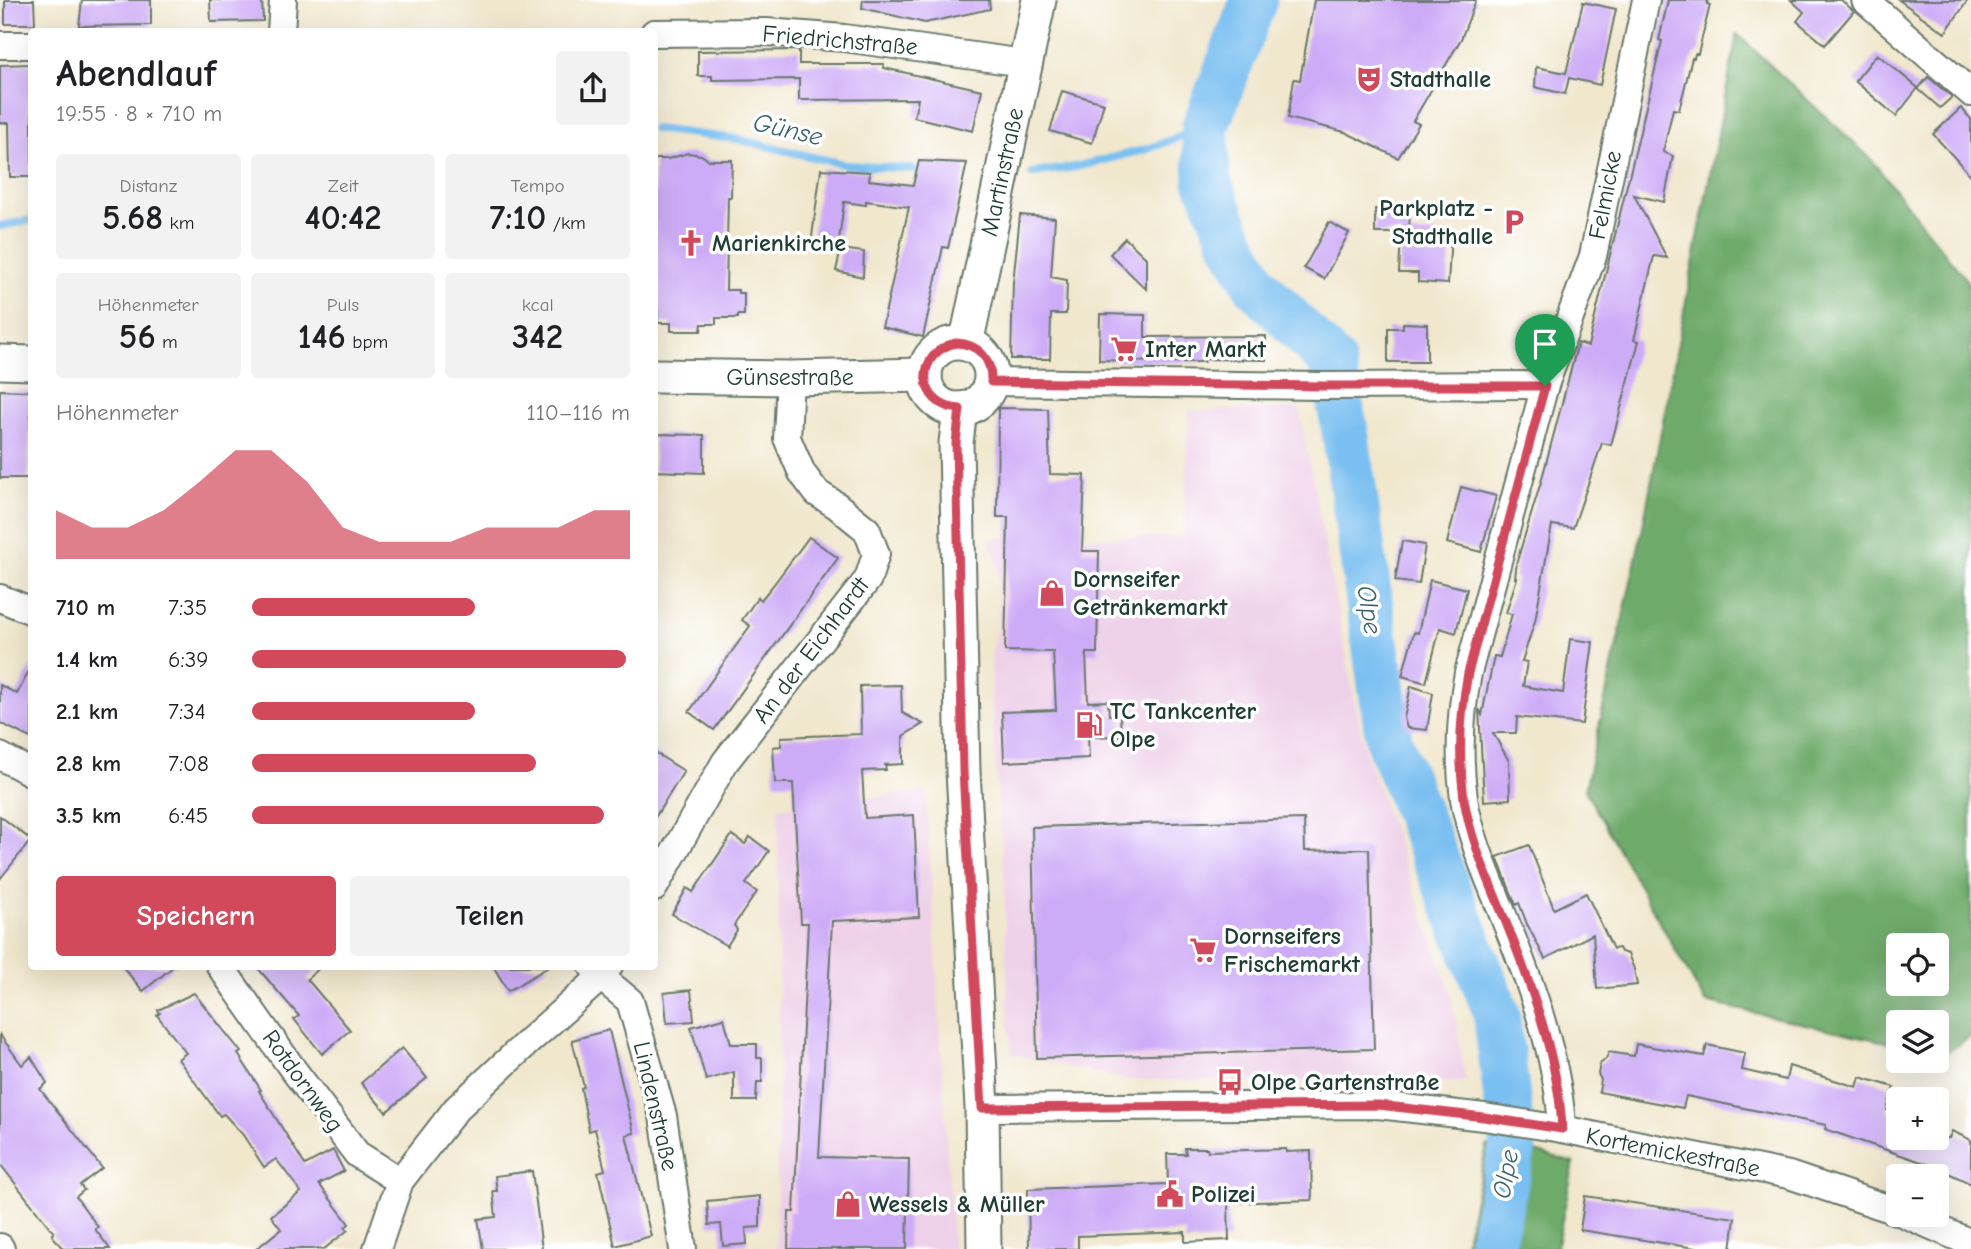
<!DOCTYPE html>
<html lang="de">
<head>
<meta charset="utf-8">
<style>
  :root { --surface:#fff; --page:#f2f2f2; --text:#202124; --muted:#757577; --accent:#d1495b }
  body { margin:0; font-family:"Comic Neue",sans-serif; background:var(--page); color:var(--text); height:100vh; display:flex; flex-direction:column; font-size:26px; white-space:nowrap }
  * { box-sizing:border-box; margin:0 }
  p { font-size:23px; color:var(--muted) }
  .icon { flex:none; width:38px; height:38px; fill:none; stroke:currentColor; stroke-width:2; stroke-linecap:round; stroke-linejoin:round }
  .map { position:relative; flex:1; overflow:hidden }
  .side { position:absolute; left:28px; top:28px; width:630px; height:942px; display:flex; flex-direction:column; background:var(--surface); border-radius:7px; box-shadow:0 7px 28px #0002 }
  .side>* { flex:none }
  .buttons { position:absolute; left:1886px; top:933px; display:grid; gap:14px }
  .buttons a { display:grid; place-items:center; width:63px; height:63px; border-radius:7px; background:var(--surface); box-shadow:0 7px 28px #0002; font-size:35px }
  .pin { position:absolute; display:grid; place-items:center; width:60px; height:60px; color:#fff; margin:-72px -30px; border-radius:50% 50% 50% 0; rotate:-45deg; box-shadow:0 0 7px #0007 }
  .pin .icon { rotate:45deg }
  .round { display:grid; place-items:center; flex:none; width:74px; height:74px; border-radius:7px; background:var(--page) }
  .overview { display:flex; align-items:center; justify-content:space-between; height:119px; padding:0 28px }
  h1 { font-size:38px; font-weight:700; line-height:52px }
  .stats { display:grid; grid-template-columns:repeat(3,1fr); gap:10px; height:119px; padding:7px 28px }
  .stats div { display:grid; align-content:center; border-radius:7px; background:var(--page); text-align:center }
  .stats b { font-size:35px; font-weight:700 }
  .stats small { font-size:19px; font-weight:400 }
  .stats p { font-size:19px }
  .chart { height:196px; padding:14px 28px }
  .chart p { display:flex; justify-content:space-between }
  .chart svg { width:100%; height:126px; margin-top:7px; fill:var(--accent); opacity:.7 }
  .button { display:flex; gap:14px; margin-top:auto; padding:14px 28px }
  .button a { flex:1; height:80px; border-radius:7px; background:var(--accent); color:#fff; font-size:28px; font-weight:700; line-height:80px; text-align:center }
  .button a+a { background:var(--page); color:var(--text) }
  ul { padding:0 28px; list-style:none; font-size:23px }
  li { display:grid; grid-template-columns:112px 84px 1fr; align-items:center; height:52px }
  li i { height:18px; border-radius:9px; background:var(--accent) }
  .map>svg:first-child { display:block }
</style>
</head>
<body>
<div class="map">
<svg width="1971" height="1249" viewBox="0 0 1971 1249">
  <rect width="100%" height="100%" fill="#fff"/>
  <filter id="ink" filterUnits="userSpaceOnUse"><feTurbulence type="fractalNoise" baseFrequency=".0143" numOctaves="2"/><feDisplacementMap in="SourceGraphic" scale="14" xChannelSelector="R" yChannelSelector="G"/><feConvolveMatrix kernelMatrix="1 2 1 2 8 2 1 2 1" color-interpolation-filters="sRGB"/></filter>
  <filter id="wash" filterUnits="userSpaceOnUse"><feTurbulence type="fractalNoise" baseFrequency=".00686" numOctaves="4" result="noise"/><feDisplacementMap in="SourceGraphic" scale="28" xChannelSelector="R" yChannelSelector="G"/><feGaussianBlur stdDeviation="1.57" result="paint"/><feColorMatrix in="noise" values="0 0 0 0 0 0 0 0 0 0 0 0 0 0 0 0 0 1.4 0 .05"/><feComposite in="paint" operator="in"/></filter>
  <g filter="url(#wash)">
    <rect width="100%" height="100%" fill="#f0e7cd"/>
    <g fill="#eed0e8">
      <path d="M1299 408 1364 749 1451 993 1466 1082 1126 1080 1013 1054 1008 1021 1004 872 991 700 992 654 999 621 998 566 989 538 1184 537 1189 411Z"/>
      <path d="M926 791 953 1249H776L779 1046 778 808Z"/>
    </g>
    <g fill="#6eaa6b" stroke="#467450" stroke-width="2" fill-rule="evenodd">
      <path d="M1737 34 1870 158 1971 286V1037L1942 1055 1937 1054V1022H1899V1045L1705 1002 1585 790 1642 531ZM1899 945H1937V984H1899Z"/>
      <path d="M1510 1145 1574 1163 1556 1249H1464L1487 1146Z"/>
    </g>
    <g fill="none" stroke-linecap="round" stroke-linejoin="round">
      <g stroke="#7abff1" stroke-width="8">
        <path d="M654 129 737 139 847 165 913 169"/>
        <path d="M1032 173 1075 167 1147 149 1205 127"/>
        <path d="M0 226 32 220"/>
      </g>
      <path stroke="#7abff1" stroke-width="47" d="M1254 0 1205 127 1207 180 1231 239 1256 285 1332 362 1345 431 1389 741 1496 1011 1513 1146 1490 1249"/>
    </g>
    <g id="blocks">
      <g fill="#cdacf7">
        <path d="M5 0H34L35 24H5Z"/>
        <path d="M82 0H151V25L79 26Z"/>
        <path d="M210 0H262L263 21 211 22Z"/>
        <path d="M863 0H989L990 9 925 23 862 8Z"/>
        <path d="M1314 0H1476L1461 39 1413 121 1419 124 1398 158 1345 132 1288 118 1294 79 1300 80Z"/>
        <path d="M1668 0H1708L1707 4 1710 5 1698 54H1695L1694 58H1692L1679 110 1673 109 1663 152 1673 156 1664 202 1634 195 1667 258 1654 256 1634 340 1639 341 1611 445 1602 443 1573 528 1552 525 1535 621 1522 661 1527 662 1523 686 1563 693 1570 639 1593 642 1582 724 1517 717 1516 733H1493L1509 761 1510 799 1484 801 1479 709 1482 715 1494 656 1500 657 1512 614 1506 613 1517 578H1515L1517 561 1541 482 1578 343 1588 346 1662 41 1659 40Z"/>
        <path d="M1791 0H1841L1854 11 1825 45 1797 21 1804 12Z"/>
        <path d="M1899 0H1968L1945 33Z"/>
        <path d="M1583 2 1616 9 1600 85 1569 78 1565 94 1535 87 1536 67 1566 73Z"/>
        <path d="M799 50V64H884V68L982 90 973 131 914 117 918 99 799 100V79L712 80V76H698V51Z"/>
        <path d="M1877 54 1918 88 1896 116 1855 81Z"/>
        <path d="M32 64V177H10L9 123H0V65Z"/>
        <path d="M1928 77 1952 97 1940 108 1918 89Z"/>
        <path d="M1062 91 1104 103 1092 143 1050 131Z"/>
        <path d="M1961 108 1971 119V176L1933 134Z"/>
        <path d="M688 153 701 155 709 160H732L731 197H728L726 290H738V293H744V315H738V318H716V324H702L701 331H671V323H658V310H654V159H668Z"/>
        <path d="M919 161 967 163 948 248 943 247 923 337 882 327 909 207 866 201V205L844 202 838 248 811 244 821 169 870 172 869 180 913 185Z"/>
        <path d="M1375 209 1410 210 1409 233H1375Z"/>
        <path d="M1020 215 1055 218 1051 277 1067 280 1066 314H1051L1050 359H1011L1013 283Z"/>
        <path d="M1329 222 1349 233 1324 279 1304 268Z"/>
        <path d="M1401 233 1451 234 1448 284 1418 282V273H1399Z"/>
        <path d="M1125 238 1146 258V289L1110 254Z"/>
        <path d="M841 249 864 252 863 277 836 271Z"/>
        <path d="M1100 314 1145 315V337L1266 336V360L1204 359V362H1158L1099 360Z"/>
        <path d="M1403 323 1427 324V362H1388V328H1403Z"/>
        <path d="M0 390 32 391 28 478H0Z"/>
        <path d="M998 408 1048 409 1050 474 1085 475 1082 551H1099L1097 653H1086L1088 702 1108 701 1109 715H1120L1121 736 1088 737 1089 758 1004 762 1002 712 1056 710 1053 652 1005 651 1008 517H997Z"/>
        <path d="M654 434 704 435V473L654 471Z"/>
        <path d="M1461 487 1496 496 1481 552 1447 543Z"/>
        <path d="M809 537 838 558 714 730 689 712 750 626 742 620 758 597 761 600 774 584Z"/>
        <path d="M1402 541 1425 545 1419 584 1395 581Z"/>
        <path d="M1430 580 1467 589 1456 633 1440 628 1426 683 1402 676 1414 632 1418 633Z"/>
        <path d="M32 665V739L0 723V685L17 694Z"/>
        <path d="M901 685 902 713 923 724 903 736V764L885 765 886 770 862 771 865 818 914 815 919 917 832 921 819 1157 909 1159 907 1249H788L789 1212H794L808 923H801L793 783H775L773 747 781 746V737L861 734 860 686Z"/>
        <path d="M1411 686 1433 693 1427 730 1407 728 1404 718Z"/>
        <path d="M654 752 684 771 654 819Z"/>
        <path d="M0 816 31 840 0 879Z"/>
        <path d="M1304 819 1305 851 1369 849 1374 1049 1037 1058 1032 827Z"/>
        <path d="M732 835 745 844 750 837 769 851 746 884 757 892 734 925 737 930 727 946 672 914 687 888 693 892Z"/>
        <path d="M1529 845 1554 909 1586 893 1613 949 1619 948 1621 952 1628 954 1634 969 1637 985 1597 989 1593 934 1545 959 1527 924 1519 903 1516 905 1497 857Z"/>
        <path d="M122 966H174L143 991Z"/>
        <path d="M256 966H322L307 979 350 1030 322 1054 294 1019 299 1016Z"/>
        <path d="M493 966H550L508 991Z"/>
        <path d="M691 990 694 1021 667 1023 664 993Z"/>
        <path d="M194 993 241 1052 238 1054 261 1090 259 1091 305 1165 333 1150 344 1171 319 1184 349 1224 345 1227 348 1230 324 1249H256L281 1229 271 1216 301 1192 276 1159 264 1167 243 1135 224 1114 220 1116 178 1059 186 1053 157 1015 160 1013 158 1010Z"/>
        <path d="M724 1018 731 1044H757V1058H762V1082H757L756 1101H734V1072L706 1080 691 1027Z"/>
        <path d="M609 1030 634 1133 626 1135 651 1236 615 1246 598 1172 605 1170 595 1129 589 1131 581 1088 584 1087 572 1040Z"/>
        <path d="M0 1035 22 1065 31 1057 47 1083 40 1089 102 1168 80 1185 84 1190 76 1197 98 1227 95 1229 110 1249H63L52 1235 54 1233 0 1164Z"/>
        <path d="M1636 1044 1704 1056 1707 1045 1745 1053 1742 1070 1786 1080 1789 1066 1857 1087 1860 1077 1894 1087 1887 1110 1899 1114V1138H1949L1952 1131 1971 1140V1184L1936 1167 1825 1129 1826 1125 1686 1096 1683 1108 1599 1092 1601 1080 1598 1074 1600 1064 1606 1059 1609 1052 1634 1056Z"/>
        <path d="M402 1048 427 1078 386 1112 361 1083Z"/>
        <path d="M1185 1148H1207L1208 1151 1286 1149V1152L1311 1151 1312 1200 1228 1203 1229 1240 1185 1242V1232L1078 1236V1249H1029L1028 1189 1168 1184 1167 1154H1186Z"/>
        <path d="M532 1171 542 1249H483L478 1219 496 1217 493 1191H497L495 1176Z"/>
        <path d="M760 1196V1227L746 1228 747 1244 723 1246 721 1224 709 1225 707 1201Z"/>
        <path d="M1585 1196 1735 1218 1731 1249H1701L1580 1230Z"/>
      </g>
    </g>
  </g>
  <g filter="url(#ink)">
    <use href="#blocks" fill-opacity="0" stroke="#68786a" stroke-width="2"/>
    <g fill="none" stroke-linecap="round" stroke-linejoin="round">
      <defs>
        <g id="minor">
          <path d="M1865 0 1971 93"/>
          <path d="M281 32 283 0"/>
          <path d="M654 33 766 32 844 38 1024 63"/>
          <path d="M0 45H32"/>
          <path d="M991 382 1323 386 1545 385"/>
          <path d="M0 598 32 611"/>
          <path d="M0 756 32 773"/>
          <path d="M654 888 725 762 868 579 876 554 867 530 836 505 817 493 802 473 787 438 790 378"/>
          <path d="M220 966 292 1068 357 1154 400 1181"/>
          <path d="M592 966 601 977 630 1001 663 1116 683 1249"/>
          <path d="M982 1108 1378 1105 1484 1117 1562 1129 1789 1175 1899 1212"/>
          <path d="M1562 1129C1559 1060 1531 984 1505 920 1490 881 1471 841 1464 799 1458 756 1460 715 1468 673L1545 385 1593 256 1646 0"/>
          <path d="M1904 1214 1971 1243"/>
          <path d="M0 1247 1 1249"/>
          <path d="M377 1249 400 1181 456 1109 529 1041 601 977 609 966"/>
        </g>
        <g id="tertiary">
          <circle cx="958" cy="376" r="33"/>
          <path d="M966 344 1039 0"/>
          <path d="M0 362 32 363"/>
          <path d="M654 376 790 378 925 375"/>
          <path d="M960 409 956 443 963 771 982 1108 984 1249"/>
        </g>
      </defs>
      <use href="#minor" stroke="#68786a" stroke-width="30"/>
      <use href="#tertiary" stroke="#68786a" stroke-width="37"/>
      <use href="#minor" stroke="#fff" stroke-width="26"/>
      <use href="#tertiary" stroke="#fff" stroke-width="33"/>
    </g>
  </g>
  <g fill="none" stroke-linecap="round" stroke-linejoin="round" filter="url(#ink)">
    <defs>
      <path id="route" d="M956 343C979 344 992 359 991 382L1323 386H1545L1468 673C1460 715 1458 756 1464 799 1471 843 1491 885 1507 925 1532 987 1559 1062 1562 1129L1484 1117 1378 1105 982 1108 963 771 956 443 960 409C916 406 914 352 956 343Z"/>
    </defs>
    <use href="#route" stroke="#fff" stroke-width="14"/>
    <use href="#route" stroke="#d1495b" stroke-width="9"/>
  </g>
  <defs>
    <symbol id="theatre-bare" viewBox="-9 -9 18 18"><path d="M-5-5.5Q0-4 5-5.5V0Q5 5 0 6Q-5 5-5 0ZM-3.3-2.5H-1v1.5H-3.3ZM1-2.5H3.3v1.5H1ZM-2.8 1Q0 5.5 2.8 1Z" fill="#d1495b" stroke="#fff" stroke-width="2.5" paint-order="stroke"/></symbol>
    <symbol id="parking-bare" viewBox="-9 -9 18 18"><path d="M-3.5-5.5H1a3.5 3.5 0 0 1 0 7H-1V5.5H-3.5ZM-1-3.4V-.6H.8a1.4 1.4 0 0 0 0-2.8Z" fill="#d1495b" stroke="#fff" stroke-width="2.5" paint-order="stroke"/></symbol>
    <symbol id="church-bare" viewBox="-9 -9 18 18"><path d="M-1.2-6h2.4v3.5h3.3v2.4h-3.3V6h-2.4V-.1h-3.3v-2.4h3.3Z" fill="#d1495b" stroke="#fff" stroke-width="2.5" paint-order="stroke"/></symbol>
    <symbol id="supermarket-bare" viewBox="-9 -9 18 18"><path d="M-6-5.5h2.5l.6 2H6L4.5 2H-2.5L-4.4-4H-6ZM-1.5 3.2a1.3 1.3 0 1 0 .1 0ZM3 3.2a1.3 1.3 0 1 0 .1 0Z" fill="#d1495b" stroke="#fff" stroke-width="2.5" paint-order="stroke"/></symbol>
    <symbol id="shop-bare" viewBox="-9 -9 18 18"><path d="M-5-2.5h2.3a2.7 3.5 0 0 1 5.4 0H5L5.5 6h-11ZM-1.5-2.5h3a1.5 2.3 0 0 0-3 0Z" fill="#d1495b" stroke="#fff" stroke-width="2.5" paint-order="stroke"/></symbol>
    <symbol id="fuel-bare" viewBox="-9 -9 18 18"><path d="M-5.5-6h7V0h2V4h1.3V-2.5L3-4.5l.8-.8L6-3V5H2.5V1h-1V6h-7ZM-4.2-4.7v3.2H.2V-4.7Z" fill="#d1495b" stroke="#fff" stroke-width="2.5" paint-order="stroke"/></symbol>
    <symbol id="bus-bare" viewBox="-9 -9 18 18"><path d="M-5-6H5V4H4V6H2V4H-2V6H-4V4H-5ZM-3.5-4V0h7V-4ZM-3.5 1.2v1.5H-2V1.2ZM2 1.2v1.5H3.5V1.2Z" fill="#d1495b" stroke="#fff" stroke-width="2.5" paint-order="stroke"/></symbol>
    <symbol id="civic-bare" viewBox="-9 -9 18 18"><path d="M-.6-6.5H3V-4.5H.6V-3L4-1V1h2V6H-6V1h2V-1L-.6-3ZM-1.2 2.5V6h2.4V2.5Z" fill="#d1495b" stroke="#fff" stroke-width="2.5" paint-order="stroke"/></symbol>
  </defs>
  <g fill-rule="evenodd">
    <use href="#theatre-bare" x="1350" y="60" width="38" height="38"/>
    <use href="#parking-bare" x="1495" y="203" width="38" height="38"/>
    <use href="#church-bare" x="672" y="224" width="38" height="38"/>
    <use href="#supermarket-bare" x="1105" y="330" width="38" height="38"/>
    <use href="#shop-bare" x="1033" y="574" width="38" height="38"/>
    <use href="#fuel-bare" x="1070" y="706" width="38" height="38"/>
    <use href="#supermarket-bare" x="1184" y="931" width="38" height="38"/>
    <use href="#bus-bare" x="1211" y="1063" width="38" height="38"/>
    <use href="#civic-bare" x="1151" y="1175" width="38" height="38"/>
    <use href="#shop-bare" x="829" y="1185" width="38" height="38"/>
  </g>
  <g text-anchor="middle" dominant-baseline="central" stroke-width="7" stroke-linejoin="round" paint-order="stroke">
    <g font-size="24" fill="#1f3d34" stroke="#fff">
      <text transform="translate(840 40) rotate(5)">Friedrichstraße</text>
      <text transform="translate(1002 172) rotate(-78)">Martinstraße</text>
      <text transform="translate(1605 195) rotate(-79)">Felmicke</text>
      <text x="790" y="377">Günsestraße</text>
      <text transform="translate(811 650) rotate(-53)">An der Eichhardt</text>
      <text transform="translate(303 1081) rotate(54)">Rotdornweg</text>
      <text transform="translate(656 1106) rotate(77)">Lindenstraße</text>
      <text transform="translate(1673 1152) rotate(11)">Kortemickestraße</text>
    </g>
    <g font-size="24" font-weight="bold" fill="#1f3d34" stroke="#fff" text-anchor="start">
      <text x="1390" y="79">Stadthalle</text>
      <text x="1493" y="208" text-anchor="end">Parkplatz -<tspan x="1493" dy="28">Stadthalle</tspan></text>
      <text x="712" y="243">Marienkirche</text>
      <text x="1145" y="349">Inter Markt</text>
      <text x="1073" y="579">Dornseifer<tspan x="1073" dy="28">Getränkemarkt</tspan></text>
      <text x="1110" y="711">TC Tankcenter<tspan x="1110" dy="28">Olpe</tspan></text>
      <text x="1224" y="936">Dornseifers<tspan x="1224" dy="28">Frischemarkt</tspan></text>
      <text x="1251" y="1082">Olpe Gartenstraße</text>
      <text x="1191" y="1194">Polizei</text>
      <text x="869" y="1204">Wessels &amp; Müller</text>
    </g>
    <g font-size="26" font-style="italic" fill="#3a646d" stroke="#fff">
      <text transform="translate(788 130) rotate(13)">Günse</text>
      <text transform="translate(1369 610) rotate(81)">Olpe</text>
      <text transform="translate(1506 1174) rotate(-79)">Olpe</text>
    </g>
  </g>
</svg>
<div class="buttons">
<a><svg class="icon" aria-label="locate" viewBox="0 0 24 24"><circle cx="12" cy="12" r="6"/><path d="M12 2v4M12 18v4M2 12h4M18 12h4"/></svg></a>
<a><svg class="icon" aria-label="layers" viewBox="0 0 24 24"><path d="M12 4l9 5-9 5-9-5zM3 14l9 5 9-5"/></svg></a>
<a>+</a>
<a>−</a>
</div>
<div class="pin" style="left:1545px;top:386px;background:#1e9e55"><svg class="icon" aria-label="arrive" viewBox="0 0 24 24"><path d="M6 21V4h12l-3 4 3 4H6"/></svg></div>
<section class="side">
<div class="overview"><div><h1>Abendlauf</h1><p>19:55 · 8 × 710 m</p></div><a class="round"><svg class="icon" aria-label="share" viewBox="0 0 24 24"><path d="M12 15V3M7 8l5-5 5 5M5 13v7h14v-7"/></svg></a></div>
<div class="stats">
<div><p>Distanz</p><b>5.68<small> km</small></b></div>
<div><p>Zeit</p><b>40:42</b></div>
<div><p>Tempo</p><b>7:10<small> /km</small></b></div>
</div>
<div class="stats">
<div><p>Höhenmeter</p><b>56<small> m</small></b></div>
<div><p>Puls</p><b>146<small> bpm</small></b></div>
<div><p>kcal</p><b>342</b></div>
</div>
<div class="chart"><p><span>Höhenmeter</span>110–116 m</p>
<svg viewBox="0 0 160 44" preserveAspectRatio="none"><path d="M0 44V27L10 33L20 33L30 27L40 17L50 6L60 6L70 17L80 33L90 38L100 38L110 38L120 33L130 33L140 33L150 27L160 27V44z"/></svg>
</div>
<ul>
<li><b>710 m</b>7:35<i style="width:59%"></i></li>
<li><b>1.4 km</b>6:39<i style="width:99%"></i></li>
<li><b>2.1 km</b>7:34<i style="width:59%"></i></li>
<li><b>2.8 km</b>7:08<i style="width:75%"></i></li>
<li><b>3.5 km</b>6:45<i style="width:93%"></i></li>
</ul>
<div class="button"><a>Speichern</a><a>Teilen</a></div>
</section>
</div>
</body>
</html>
